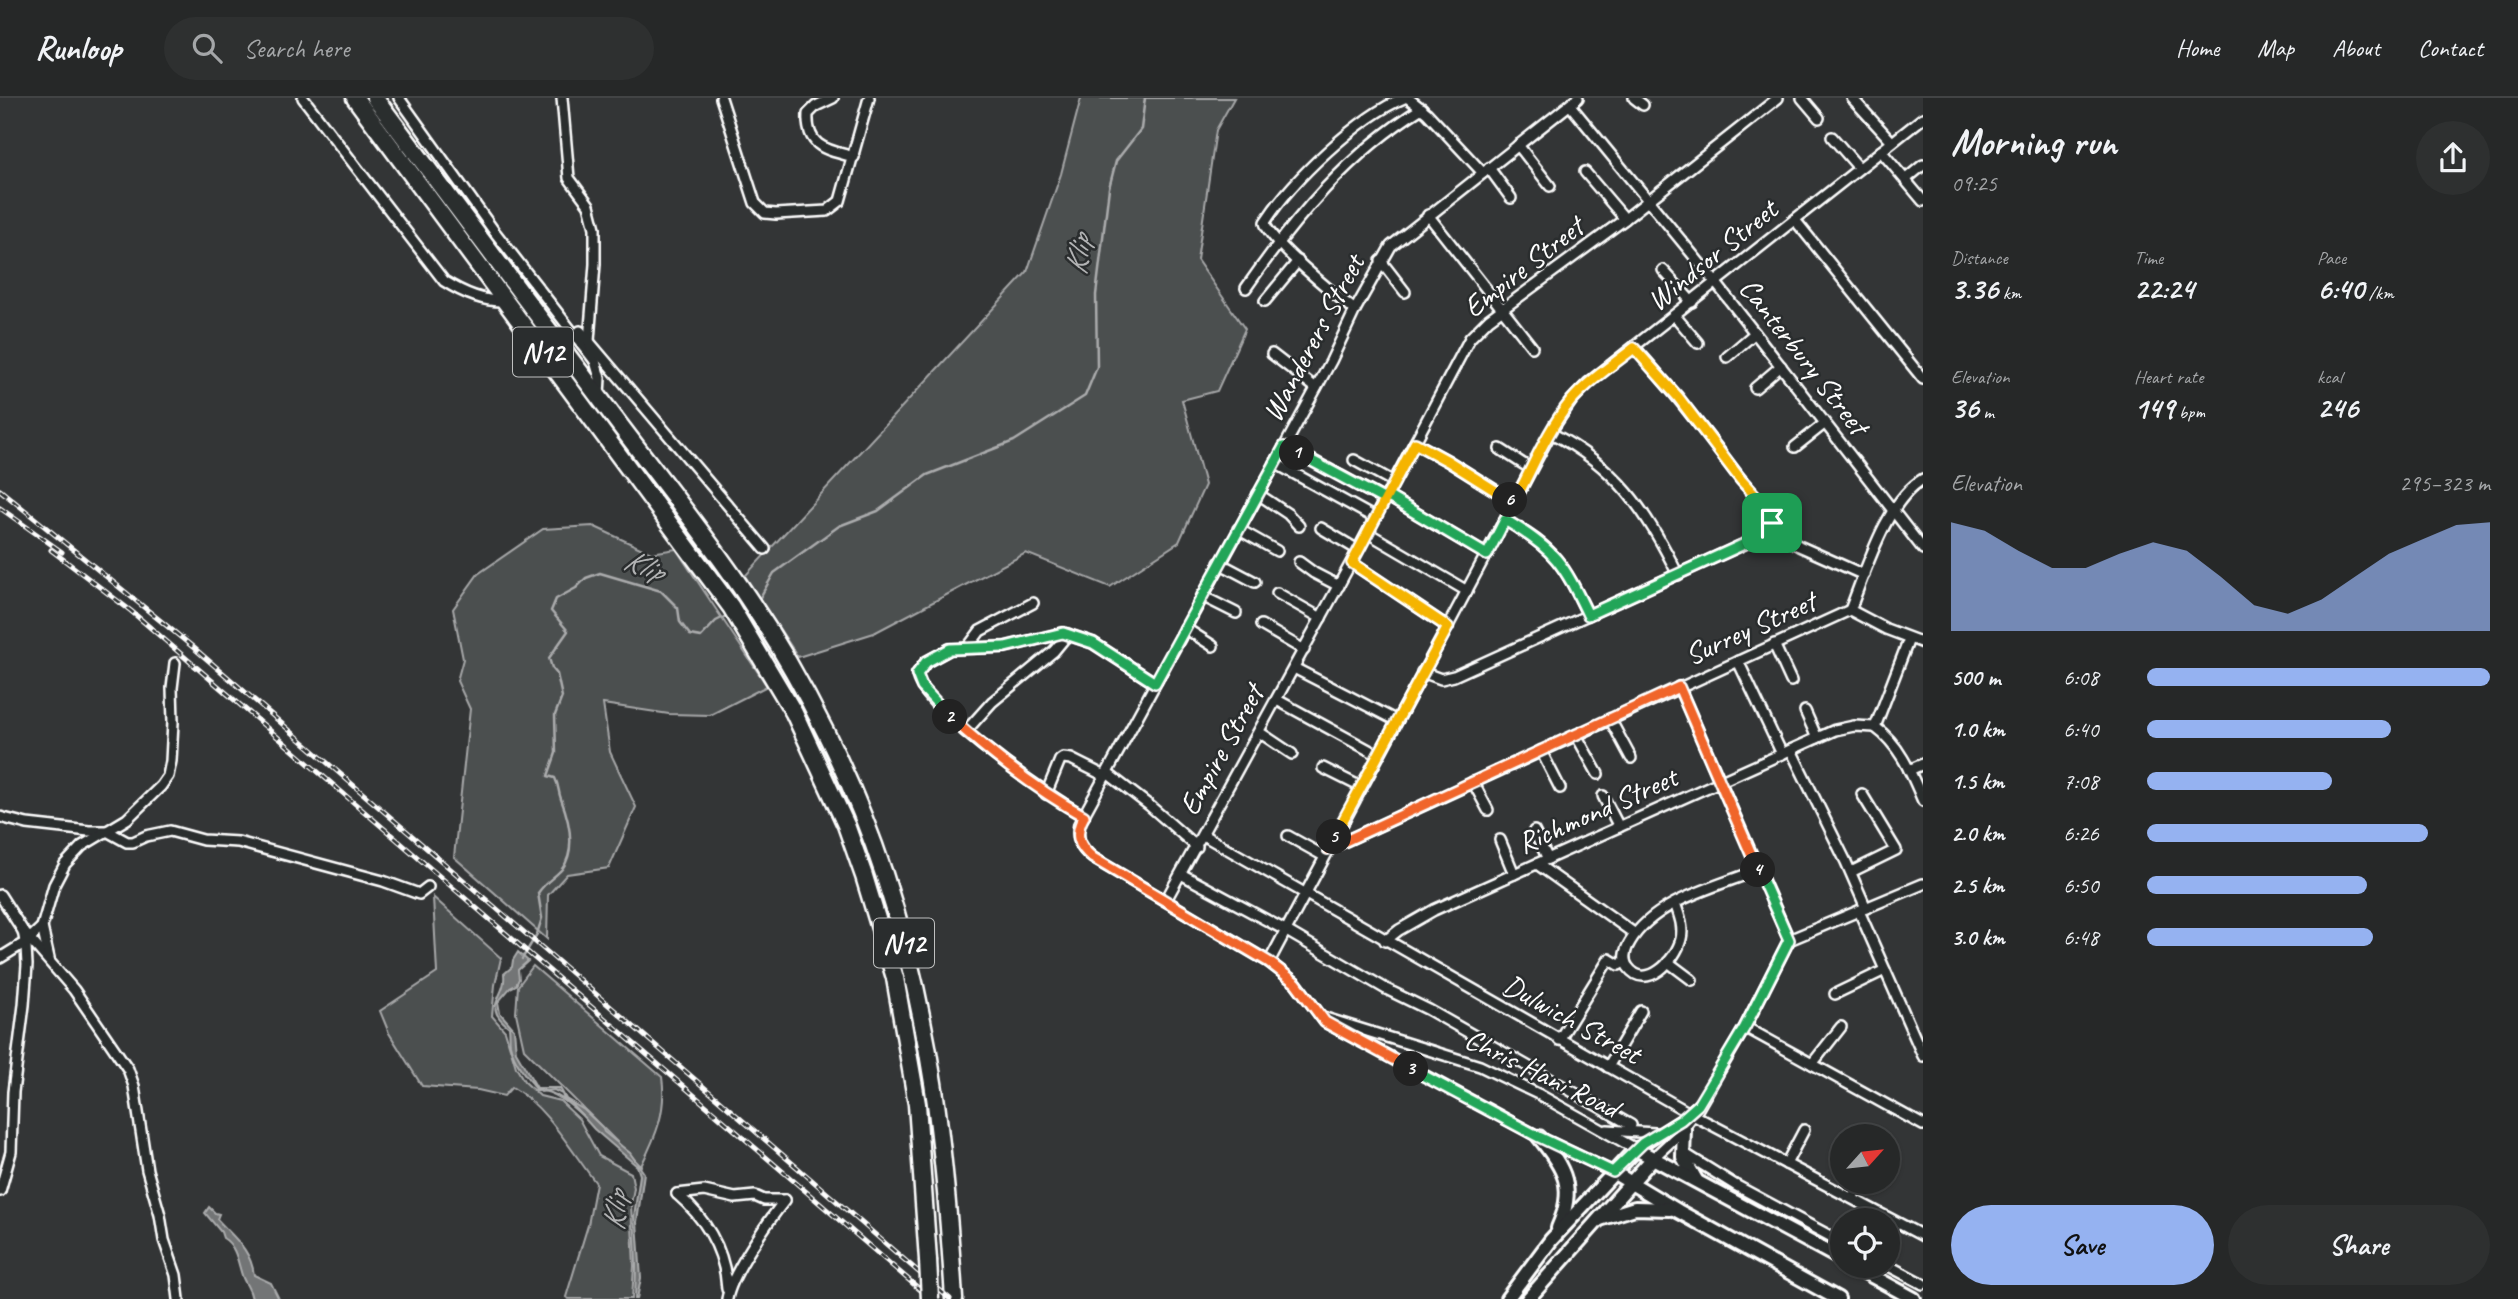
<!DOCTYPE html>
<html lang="en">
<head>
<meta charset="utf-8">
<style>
  :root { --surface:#262828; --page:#2e3030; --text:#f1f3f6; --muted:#a4a6a8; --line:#424445; --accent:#95b2f1 }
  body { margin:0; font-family:Caveat,sans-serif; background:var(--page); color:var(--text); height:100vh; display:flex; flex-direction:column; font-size:26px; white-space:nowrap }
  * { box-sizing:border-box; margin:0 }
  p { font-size:23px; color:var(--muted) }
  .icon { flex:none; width:38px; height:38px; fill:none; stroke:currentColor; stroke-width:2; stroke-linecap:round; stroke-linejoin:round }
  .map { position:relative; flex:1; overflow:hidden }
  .details { display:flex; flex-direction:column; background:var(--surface); width:595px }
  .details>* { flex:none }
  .needle { width:46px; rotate:63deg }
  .controls { position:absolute; left:1830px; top:1026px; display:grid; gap:14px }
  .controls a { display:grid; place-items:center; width:70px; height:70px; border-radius:50%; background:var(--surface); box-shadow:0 2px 5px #0004,0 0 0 2px var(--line); font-size:35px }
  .pin { position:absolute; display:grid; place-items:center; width:60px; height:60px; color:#fff; margin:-30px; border-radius:14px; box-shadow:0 4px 10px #0006 }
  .km { position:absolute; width:35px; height:35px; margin:-18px; border-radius:50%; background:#222; color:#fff; font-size:19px; line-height:35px; text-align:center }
  .round { display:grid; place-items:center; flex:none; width:74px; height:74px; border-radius:37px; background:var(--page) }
  .head { display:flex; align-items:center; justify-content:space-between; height:119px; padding:0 28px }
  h1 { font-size:38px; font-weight:800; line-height:52px }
  .figures { display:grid; grid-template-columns:repeat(3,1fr); gap:10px; height:119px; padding:7px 28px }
  .figures div { display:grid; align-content:center }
  .figures b { font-size:30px; font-weight:800 }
  .figures small { font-size:19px; font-weight:400 }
  .figures p { font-size:19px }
  .chart { height:196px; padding:14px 28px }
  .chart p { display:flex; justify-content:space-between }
  .chart svg { width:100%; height:126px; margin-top:7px; fill:var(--accent); opacity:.7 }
  .action { display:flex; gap:14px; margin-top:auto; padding:14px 28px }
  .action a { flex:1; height:80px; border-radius:42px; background:var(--accent); color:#111; font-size:28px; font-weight:800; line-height:80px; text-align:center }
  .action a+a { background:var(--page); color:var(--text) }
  ul { padding:0 28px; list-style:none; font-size:23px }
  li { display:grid; grid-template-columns:112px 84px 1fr; align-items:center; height:52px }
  li i { height:18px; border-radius:9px; background:var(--accent) }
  header { display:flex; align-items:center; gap:42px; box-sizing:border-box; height:98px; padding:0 35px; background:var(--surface); border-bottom:2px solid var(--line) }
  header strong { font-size:33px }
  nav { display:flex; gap:38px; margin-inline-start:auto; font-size:24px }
  .search { width:490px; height:63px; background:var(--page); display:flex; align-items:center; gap:18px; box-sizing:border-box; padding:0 24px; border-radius:38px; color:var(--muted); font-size:26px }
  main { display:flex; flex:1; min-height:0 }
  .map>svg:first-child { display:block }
</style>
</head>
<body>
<header>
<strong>Runloop</strong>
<div class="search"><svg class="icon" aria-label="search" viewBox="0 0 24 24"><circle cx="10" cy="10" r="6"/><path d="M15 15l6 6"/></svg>Search here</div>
<nav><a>Home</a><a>Map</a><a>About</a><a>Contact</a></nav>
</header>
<main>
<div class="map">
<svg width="1923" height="1201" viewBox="0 0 1923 1201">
  <rect width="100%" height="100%" fill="#333536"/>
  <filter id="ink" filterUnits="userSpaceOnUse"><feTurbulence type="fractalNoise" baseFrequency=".0143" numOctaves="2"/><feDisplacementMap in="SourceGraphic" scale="14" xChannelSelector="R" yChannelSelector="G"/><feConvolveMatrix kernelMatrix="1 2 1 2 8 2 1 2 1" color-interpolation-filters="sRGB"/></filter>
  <g filter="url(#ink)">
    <g fill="#4c4f50" stroke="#a6a7a8" stroke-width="2">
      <path d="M1081 0H1234L1216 32 1197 162 1245 231 1217 293 1182 302 1205 387 1179 444 1110 489 1026 455 874 535 798 559 745 478 1027 174 1061 76Z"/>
      <path d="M593 428 651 455 676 451 767 588 710 617 669 616 603 606 610 654 636 709 609 770 567 776 548 797 547 841 454 759 470 611 457 583 463 561 453 511 478 476 543 431Z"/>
      <path d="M433 799 501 860 495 887 492 918 505 933 516 969 524 983 540 998 560 1003 579 1021 599 1058 631 1075 634 1090 631 1106 634 1168 632 1201H569L566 1199 588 1127 596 1085C572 1054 547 1009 512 989L504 998 478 992 422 988 389 935 380 913 437 875Z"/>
      <path d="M533 868 662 979C667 1013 656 1038 641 1068L524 951 516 915 518 888Z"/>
    </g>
    <g fill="#737576" stroke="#abacad" stroke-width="2">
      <path d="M518 854 528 863 518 872 519 881 516 887 510 890 498 904 500 915 514 931 516 954 537 990H560L566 1001 584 1012 602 1029 604 1034 630 1055 644 1075 637 1124 641 1180 637 1201H635L636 1168 634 1118 640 1077 637 1068 594 1031 571 1005 564 1002 562 996 554 992 541 994C528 982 514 965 510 946 509 940 510 934 509 929 480 907 507 900 504 876L512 869 513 862Z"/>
      <path d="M209 1109 215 1115 219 1116 217 1121C233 1139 251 1151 254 1177L271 1185 279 1201H252C250 1190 247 1189 243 1180 238 1167 237 1148 223 1140L221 1134 205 1115Z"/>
    </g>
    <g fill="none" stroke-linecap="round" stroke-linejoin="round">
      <g stroke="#abacad" stroke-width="2.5">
        <path d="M758 503 774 475 839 428 878 413 927 377 1014 343 1085 298 1097 269 1096 197 1109 90 1116 63 1141 31 1145 0"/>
        <path d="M522 861 537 836 542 820 538 795C546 783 554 780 562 771 577 751 569 722 561 701 558 693 559 688 555 680L548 678 556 655 555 617 562 599 557 576 552 570 549 560 568 533 551 513 556 501 576 490 586 480 600 475 661 493 678 510 680 524 690 537 701 539 716 523 730 516"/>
        <path d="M533 987 536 992C555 992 571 1007 585 1020"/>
      </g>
      <defs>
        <g id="minor">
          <path d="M303 0 444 183C463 195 483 204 505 203"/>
          <path d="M399 0 494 133 595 263"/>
          <path d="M562 0 569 80 589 107 595 130V166L589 243 600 280 599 297"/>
          <path d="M721 0 755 105 765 115 776 116 827 113 840 103 869 0"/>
          <path d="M833 0 816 8 808 16C806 50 828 52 854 59"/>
          <path d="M1408 0 1427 15 1483 75"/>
          <path d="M1578 0 1391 148 1355 212 1331 263 1079 726C1076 742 1081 751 1093 760L1269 864 1296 885 1325 924 1539 1039 1613 1074"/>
          <path d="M1634 0 1643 7"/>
          <path d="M1802 0 1819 20"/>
          <path d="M1852 0 1892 44"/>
          <path d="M1570 7 1716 185 1923 451"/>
          <path d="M1832 39 1859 70"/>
          <path d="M1518 47 1550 88"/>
          <path d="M1881 53 1923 103"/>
          <path d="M1489 70 1511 100"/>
          <path d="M1585 74 1625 121"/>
          <path d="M1906 81 1923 67"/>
          <path d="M1428 117 1532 249"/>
          <path d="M1795 122 1923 281"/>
          <path d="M1381 163 1405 194"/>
          <path d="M1663 172 1692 204"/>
          <path d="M1246 190C1294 121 1350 54 1422 10"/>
          <path d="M1265 203 1298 163"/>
          <path d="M1355 212C1338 199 1266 141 1265 124 1292 82 1358 19 1404 0"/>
          <path d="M1675 218 1698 245"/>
          <path d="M580 233 765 451"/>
          <path d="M1635 250C1671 290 1704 332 1736 375 1752 396 1767 406 1773 433"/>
          <path d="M1272 256 1316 290"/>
          <path d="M1727 259 1755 235"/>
          <path d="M1755 290 1781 268"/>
          <path d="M1551 335C1616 368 1647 413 1678 477"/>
          <path d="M1415 345 1448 363 1514 404"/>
          <path d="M1284 349 1306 359 1385 402"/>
          <path d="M1795 349 1824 326"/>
          <path d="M1500 351 1531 371"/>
          <path d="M1354 362 1394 384"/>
          <path d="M1275 365 1375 420"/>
          <path d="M1258 396 1288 416 1299 428"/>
          <path d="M1387 398 1487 457"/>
          <path d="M1505 422C1556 452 1563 465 1588 517"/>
          <path d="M1321 430 1358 452"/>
          <path d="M1238 431 1277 453"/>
          <path d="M1773 433 1799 448 1864 477"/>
          <path d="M1368 435 1467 493"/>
          <path d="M1299 464 1314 475 1339 488"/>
          <path d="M1219 465 1255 484"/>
          <path d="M1352 465 1448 529"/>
          <path d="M1277 495 1321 520"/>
          <path d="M1202 498 1236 515"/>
          <path d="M1850 512C1866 472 1886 403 1923 381"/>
          <path d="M1850 512 1886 531 1923 545"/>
          <path d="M1261 527 1304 552"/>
          <path d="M1185 530 1213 548"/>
          <path d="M1774 546 1791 583"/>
          <path d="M968 549 980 533 1033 505"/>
          <path d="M1738 563 1782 656"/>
          <path d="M1294 570 1397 623"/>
          <path d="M1422 574 1441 581 1454 578 1773 433"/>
          <path d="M1679 589 1789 842"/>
          <path d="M1277 602 1378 657"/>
          <path d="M1805 613 1817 640"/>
          <path d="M1610 621 1631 660"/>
          <path d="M1875 629 1909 541"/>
          <path d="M1875 629C1900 647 1911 675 1923 703"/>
          <path d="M966 633 992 604 1054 553 1068 536"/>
          <path d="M1259 634 1292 656"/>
          <path d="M1576 637 1598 676"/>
          <path d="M1791 652 1846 764 1866 810"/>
          <path d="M1541 653 1560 690"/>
          <path d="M1323 670 1361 689"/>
          <path d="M1909 672 1923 666"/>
          <path d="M1107 675 1150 708 1197 749"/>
          <path d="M1473 684 1488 712"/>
          <path d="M1046 696 1060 662 1063 660 1071 661 1105 678"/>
          <path d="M1603 698 1619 729"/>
          <path d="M1084 718C1050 699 921 611 917 576L926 564 950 551 1005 549 1063 535 1093 545 1155 585"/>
          <path d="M0 719 27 726 89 733H107L127 744H133L146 738 170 733 203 742 238 744 383 783 419 796 428 789"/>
          <path d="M1534 733 1548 761"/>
          <path d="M1203 737 1693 1017 1923 1138"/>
          <path d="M1288 738 1324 758"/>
          <path d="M1500 742 1514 776"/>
          <path d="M1328 751 1850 512"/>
          <path d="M1537 766 1635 836"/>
          <path d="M1851 774 1896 752 1862 696"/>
          <path d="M1181 776 1285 832 1386 891 1429 912 1631 1027"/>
          <path d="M0 797 23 833 26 848 27 867 24 907 13 994 11 1054 0 1093"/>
          <path d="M1166 802 1358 452 1470 240 1489 221 1625 121 1778 0"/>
          <path d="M1675 805C1679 817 1684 829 1681 841 1676 862 1646 894 1628 869 1622 861 1625 852 1630 844 1654 803 1716 789 1758 772"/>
          <path d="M1859 813 1923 958"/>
          <path d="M23 833 74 892 128 971 134 988 147 1072 160 1117 164 1142 176 1177 179 1201"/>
          <path d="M1385 843 1399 832 1434 812 1835 632 1854 628 1875 629"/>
          <path d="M0 860 26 844 42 829"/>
          <path d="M49 860 42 829 54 787 65 766 82 748 127 721 161 688 168 678 171 663 173 624 172 590 175 565"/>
          <path d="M1269 864 1555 327 1572 302 1588 285 1923 20"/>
          <path d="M1668 864 1692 882"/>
          <path d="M1835 896 1885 872"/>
          <path d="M1322 919 1480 968 1538 996 1636 1051 1681 1022 1698 1007"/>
          <path d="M1745 929 1923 1027"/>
          <path d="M1559 942 1609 861 1619 867 1624 864"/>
          <path d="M1812 966 1841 929"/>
          <path d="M1608 969 1641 913"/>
          <path d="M1607 1032 1655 1035"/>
          <path d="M1682 1054 1735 1087 1843 1145"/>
          <path d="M1653 1060 1679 1036 1697 1012 1745 929 1789 842 1923 786"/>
          <path d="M1786 1066 1804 1032"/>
          <path d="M677 1096C706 1121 725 1152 727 1191"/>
          <path d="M677 1096 704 1093 735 1100 755 1098 764 1102H785"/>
          <path d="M1852 1100 1862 1083"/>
          <path d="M1887 1167 1923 1186"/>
          <path d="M727 1201C731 1176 769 1122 785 1102"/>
        </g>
        <g id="secondary">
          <path d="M1684 1031 1683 1059 1696 1082"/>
          <path d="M1539 1039C1565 1071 1576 1090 1558 1130"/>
          <path d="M1613 1074 1678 1113 1838 1201"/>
          <path d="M1600 1121 1635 1110 1670 1111"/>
          <path d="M1852 1167 1914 1201"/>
          <path d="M1507 1201 1551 1142 1636 1051 1843 1162"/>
          <path d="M1528 1201 1653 1060"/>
        </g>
        <g id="motorway">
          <path d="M355 0 731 509 794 615 846 727 864 778 895 880 917 1006 928 1162"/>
          <path d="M375 0C454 106 534 212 613 318 658 378 706 437 748 500 803 581 854 684 884 776 931 919 945 1052 954 1201"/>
        </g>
      </defs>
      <use href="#minor" stroke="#fff" stroke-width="14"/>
      <use href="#secondary" stroke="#fff" stroke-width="18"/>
      <use href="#motorway" stroke="#fff" stroke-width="21"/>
      <use href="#minor" stroke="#2a2d2e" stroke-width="9"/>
      <use href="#secondary" stroke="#2a2d2e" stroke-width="12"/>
      <use href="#motorway" stroke="#2a2d2e" stroke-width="16"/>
      <defs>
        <g id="rail">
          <path d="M0 392 194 550 950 1201"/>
          <path d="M0 410 62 454"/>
          <path d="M51 452 131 513 931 1201"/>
        </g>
      </defs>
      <use href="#rail" stroke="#fff" stroke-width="5"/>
      <use href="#rail" stroke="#2a2d2e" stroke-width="2.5" stroke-dasharray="8" stroke-linecap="butt"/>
      <defs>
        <path id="motorway-bridge" d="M928 1162 930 1201"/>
      </defs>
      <use href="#motorway-bridge" stroke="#fff" stroke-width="21" stroke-linecap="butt"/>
      <use href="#motorway-bridge" stroke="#2a2d2e" stroke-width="16"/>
    </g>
  </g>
  <g fill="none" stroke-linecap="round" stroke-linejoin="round" filter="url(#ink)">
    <defs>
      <path id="split-1" d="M1297 355 1385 402 1387 398 1487 457 1505 422C1556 452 1563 465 1588 517L1773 433 1772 425"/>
      <path id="split-2" d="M950 619 922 589 917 576 926 564 950 551 1005 549 1063 535 1093 545 1155 585 1284 349 1297 355"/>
      <path id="split-3" d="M950 619C992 657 1035 691 1084 718 1074 736 1078 748 1093 760L1269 864 1296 885 1325 924 1411 971"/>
      <path id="split-4" d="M1411 971 1539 1039 1613 1074 1643 1045 1681 1022 1698 1007 1745 929 1789 842 1758 772"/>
      <path id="split-5" d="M1334 739 1328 751 1679 589 1758 772"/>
      <path id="split-6" d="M1334 739 1448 529 1352 465 1415 345 1448 363 1510 402"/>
      <path id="split-7" d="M1510 402 1514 404C1532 371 1547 332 1571 303 1589 282 1613 267 1634 250L1678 299 1741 382 1763 406 1772 425"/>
    </defs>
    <use href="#split-1" stroke="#fff" stroke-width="14"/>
    <use href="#split-2" stroke="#fff" stroke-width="14"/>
    <use href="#split-3" stroke="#fff" stroke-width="14"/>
    <use href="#split-4" stroke="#fff" stroke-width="14"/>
    <use href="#split-5" stroke="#fff" stroke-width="14"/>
    <use href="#split-6" stroke="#fff" stroke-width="14"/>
    <use href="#split-7" stroke="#fff" stroke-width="14"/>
    <use href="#split-1" stroke="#22a559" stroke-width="9"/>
    <use href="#split-2" stroke="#22a559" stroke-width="9"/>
    <use href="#split-3" stroke="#f0652b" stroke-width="9"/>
    <use href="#split-4" stroke="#22a559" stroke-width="9"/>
    <use href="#split-5" stroke="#f0652b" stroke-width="9"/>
    <use href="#split-6" stroke="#f5b400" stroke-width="9"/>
    <use href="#split-7" stroke="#f5b400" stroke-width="9"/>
  </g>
  <g text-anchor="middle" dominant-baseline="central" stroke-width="5" stroke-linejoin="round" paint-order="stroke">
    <g fill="#2a2d2e" stroke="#bfc0c0" stroke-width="2">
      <rect x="513" y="229.5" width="60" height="49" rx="5"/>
      <rect x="874" y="820.5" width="60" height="49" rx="5"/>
    </g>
    <g font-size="28" font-weight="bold" fill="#fff">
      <text x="543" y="254">N12</text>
      <text x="904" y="845">N12</text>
    </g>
    <g font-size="30" fill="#fff" stroke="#2a2d2e">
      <text transform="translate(1712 157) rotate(-39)">Windsor Street</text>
      <text transform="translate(1523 169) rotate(-38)">Empire Street</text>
      <text transform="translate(1313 240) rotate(-62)">Wanderers Street</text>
      <text transform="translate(1804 258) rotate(52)">Canterbury Street</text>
      <text transform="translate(1750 530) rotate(-24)">Surrey Street</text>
      <text transform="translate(1221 652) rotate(-61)">Empire Street</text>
      <text transform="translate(1597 712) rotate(-24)">Richmond Street</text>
      <text transform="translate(1572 921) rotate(29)">Dulwich Street</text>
      <text transform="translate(1542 975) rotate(26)">Chris Hani Road</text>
    </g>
    <g font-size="32" font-style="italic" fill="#b2b3b4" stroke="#2a2d2e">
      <text transform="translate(1078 157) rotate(-83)">Klip</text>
      <text transform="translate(644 467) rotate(21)">Klip</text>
      <text transform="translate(615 1113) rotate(-86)">Klip</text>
    </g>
  </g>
</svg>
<div class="controls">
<a><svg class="needle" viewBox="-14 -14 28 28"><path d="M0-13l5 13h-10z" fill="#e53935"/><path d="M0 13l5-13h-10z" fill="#a4a6a8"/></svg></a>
<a><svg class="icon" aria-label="locate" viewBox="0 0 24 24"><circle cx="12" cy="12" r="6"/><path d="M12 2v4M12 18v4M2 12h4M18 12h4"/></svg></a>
</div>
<div class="pin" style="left:1772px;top:425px;background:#1e9e55"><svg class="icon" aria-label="arrive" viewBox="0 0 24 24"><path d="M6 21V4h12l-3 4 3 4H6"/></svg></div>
<b class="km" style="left:1297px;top:355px">1</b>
<b class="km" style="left:950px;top:619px">2</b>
<b class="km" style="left:1411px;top:971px">3</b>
<b class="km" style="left:1758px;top:772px">4</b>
<b class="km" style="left:1334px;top:739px">5</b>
<b class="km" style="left:1510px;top:402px">6</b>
</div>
<section class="details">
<div class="head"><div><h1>Morning run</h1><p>09:25</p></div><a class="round"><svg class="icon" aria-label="share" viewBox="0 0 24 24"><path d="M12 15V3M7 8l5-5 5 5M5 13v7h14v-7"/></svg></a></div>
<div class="figures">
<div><p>Distance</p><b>3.36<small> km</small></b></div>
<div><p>Time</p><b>22:24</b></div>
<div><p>Pace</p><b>6:40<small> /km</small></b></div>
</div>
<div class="figures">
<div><p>Elevation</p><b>36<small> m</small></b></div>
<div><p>Heart rate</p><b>149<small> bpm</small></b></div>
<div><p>kcal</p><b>246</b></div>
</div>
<div class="chart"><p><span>Elevation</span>295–323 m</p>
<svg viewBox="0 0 160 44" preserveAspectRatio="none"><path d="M0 44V6L10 9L20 16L30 22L40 22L50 17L60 13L70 16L80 25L90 35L100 38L110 33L120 25L130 17L140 12L150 7L160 6V44z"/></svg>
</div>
<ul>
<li><b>500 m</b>6:08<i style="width:100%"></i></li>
<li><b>1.0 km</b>6:40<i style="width:71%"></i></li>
<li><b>1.5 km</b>7:08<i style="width:54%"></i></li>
<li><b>2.0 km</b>6:26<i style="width:82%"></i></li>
<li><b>2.5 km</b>6:50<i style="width:64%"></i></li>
<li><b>3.0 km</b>6:48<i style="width:66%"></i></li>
</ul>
<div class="action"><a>Save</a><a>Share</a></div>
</section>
</main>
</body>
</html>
